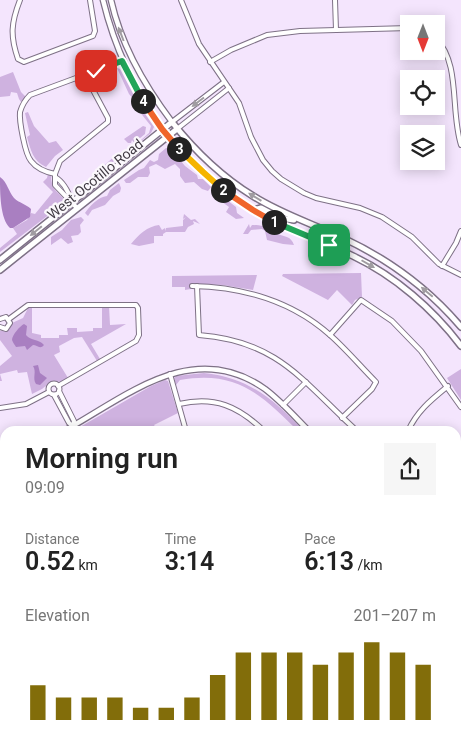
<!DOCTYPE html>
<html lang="en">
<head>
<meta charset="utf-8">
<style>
  :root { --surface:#fff; --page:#f6f6f6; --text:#222; --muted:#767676; --accent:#826d0a }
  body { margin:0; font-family:Roboto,sans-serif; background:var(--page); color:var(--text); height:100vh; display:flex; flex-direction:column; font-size:19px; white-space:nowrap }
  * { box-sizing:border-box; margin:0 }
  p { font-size:16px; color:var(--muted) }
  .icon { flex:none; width:28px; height:28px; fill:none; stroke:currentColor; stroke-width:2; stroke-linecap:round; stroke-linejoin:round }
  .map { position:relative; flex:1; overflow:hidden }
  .panel { position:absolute; left:0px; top:426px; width:461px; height:321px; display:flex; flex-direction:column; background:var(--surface); border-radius:15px 15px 0 0; box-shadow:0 2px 12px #0003 }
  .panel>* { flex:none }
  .needle { width:32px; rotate:180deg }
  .fabs { position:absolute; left:400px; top:15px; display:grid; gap:10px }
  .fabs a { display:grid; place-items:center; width:45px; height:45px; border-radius:0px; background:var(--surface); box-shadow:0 2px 12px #0003; font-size:25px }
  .pin { position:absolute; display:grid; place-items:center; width:42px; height:42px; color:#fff; margin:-21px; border-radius:10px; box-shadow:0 2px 8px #0006 }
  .km { position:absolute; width:25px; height:25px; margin:-12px; border-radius:50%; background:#222; color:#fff; font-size:14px; line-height:25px; text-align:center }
  .round { display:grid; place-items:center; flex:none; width:52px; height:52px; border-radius:0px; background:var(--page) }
  .summary { display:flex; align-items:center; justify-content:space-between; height:85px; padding:0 25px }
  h1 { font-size:28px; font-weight:600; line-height:38px }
  .metrics { display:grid; grid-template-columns:repeat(3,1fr); gap:8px; height:85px; padding:5px 25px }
  .metrics div { display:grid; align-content:center }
  .metrics b { font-size:25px; font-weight:600 }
  .metrics small { font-size:14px; font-weight:400 }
  .metrics p { font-size:14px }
  .chart { height:140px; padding:10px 25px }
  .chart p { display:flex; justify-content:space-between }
  .chart svg { width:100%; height:90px; margin-top:5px; stroke:var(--accent); stroke-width:6 }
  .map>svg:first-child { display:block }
</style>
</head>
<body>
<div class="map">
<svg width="461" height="747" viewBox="0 0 461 747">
  <rect width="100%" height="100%" fill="#f4e5fd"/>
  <g fill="#cfb2e0">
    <path d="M117 68 120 69 139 105 154 127 151 133 132 148 149 133 151 126 139 111 136 102 129 94Z"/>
    <path d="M13 72 21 92 26 97 21 102 19 99 17 93 11 92 10 96 0 97V77Z"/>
    <path d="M28 112 34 126 49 143 56 141 63 150 55 156 46 167C33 161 31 151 27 137L30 135 25 113Z"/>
    <path d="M143 126 146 127 145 134 134 143 132 140 131 143H128L124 139Z"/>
    <path d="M131 148 92 178 91 177 116 155Z"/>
    <path d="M166 148 171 149 185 166 197 175 198 179H203L211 187 208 191 202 189 194 182 185 183 180 176V169L175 164 165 169 156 164 149 167 150 173 148 177H138L130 183H126L124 180 139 170 144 168 150 160 154 162 158 160 159 154Z"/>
    <path d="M48 174 51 176C52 190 56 190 64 199L63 204 0 252V248L17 234 13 228 27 220 31 213 35 214 53 192 43 182 47 178Z"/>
    <path d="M119 183 121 188 120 192 113 196 105 205 92 210 88 216 85 213C90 206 98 197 107 196L110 190Z"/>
    <path d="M218 193 236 207 237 213 244 218 236 219 226 212 229 207 218 199Z"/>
    <path d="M184 214 191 220 195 219 200 224 193 221 194 224 188 227 185 232H166L163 234V236H154V243L139 246 131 244C138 235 148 226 159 225L162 230 165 228 166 231V228L183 226V220L186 217 183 219Z"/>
    <path d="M81 217 84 220 80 225 81 232 78 235 71 236 73 242 68 244 61 238 51 245V237L62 230 71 220Z"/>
    <path d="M249 224 250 228 252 225C258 225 267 226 272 229 275 230 276 233 278 234 285 237 291 236 294 245L283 244 267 240 265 231 262 229 251 230 248 234H243Z"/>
    <path d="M361 273 362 297 355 300 352 305 337 290 328 300 282 276 283 274Z"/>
    <path d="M257 275 253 290 223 285 191 284V289L185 290V287H172V276Z"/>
    <path d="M102 306H109L110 325 126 324 91 344 100 359 97 361 82 337 74 338 59 346 60 352 54 355 68 378 62 382 52 381 42 389 32 394 27 372 18 373 17 370 0 374 2 381H0V366L12 356 0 340V331L9 330 12 323 23 318 28 308H32V333L41 335V338H59V335H68L67 328H77V332L93 331V328H102Z"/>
    <path d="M461 369V400L447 378Z"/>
    <path d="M204 373C250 378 274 400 304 431H298C261 394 236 370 180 380L176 385 174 378 176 376Z"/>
    <path d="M165 380 168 381 178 413 154 425 158 431H73L151 386Z"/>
    <path d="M0 454H5V621L0 628Z"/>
    <path d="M108 742 283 743 277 747H104Z"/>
  </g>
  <g fill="#a97fc1">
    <path d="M0 177C8 183 8 191 14 198 19 203 26 204 31 209L30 217 13 228H10C0 219 0 192 0 177Z"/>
    <path d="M24 324 27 326 26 335C31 341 39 339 44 345 40 350 37 345 33 345L27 350 25 346 16 347C15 345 13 343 12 340 12 335 20 326 24 324Z"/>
    <path d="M38 365 40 373 47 378 40 385 36 384C32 378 37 372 33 366Z"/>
    <path d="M108 743V742L138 743 133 747H104Z"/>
  </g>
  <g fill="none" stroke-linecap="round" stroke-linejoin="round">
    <defs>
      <g id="minor">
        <path d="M20 0C11 23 10 36 18 59L24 62 93 36 95 31 90 0"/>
        <path d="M181 0 199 44 239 103 251 137 263 160 272 171 281 179 304 193 316 198 360 208 382 217 412 237 439 264 461 275"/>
        <path d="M335 0 336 30"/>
        <path d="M436 38C461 65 450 110 461 145"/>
        <path d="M210 62 231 50 267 35 300 31 409 28"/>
        <path d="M172 122 224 82"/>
        <path d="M177 129 229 88"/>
        <path d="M55 174C45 172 37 169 31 161 25 154 19 121 20 112 22 105 25 100 30 95L122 61"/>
        <path d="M55 177C64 182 69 193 72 202"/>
        <path d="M77 208 55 185V174L60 161 108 122V118L85 75"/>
        <path d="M442 266 456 243 461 231"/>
        <path d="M192 286C242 287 292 301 330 335 346 349 361 367 376 382L372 389 342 418"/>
        <path d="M197 286 199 335C279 341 303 382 357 431"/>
        <path d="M0 319 6 317 10 323 6 329 0 327"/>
        <path d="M9 319 28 305H136L138 308 139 335 136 341 58 386"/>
        <path d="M330 335 361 300 392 321 421 351 461 407"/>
        <path d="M170 374 186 431"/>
        <circle cx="54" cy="389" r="5.5"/>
        <path d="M59 391 74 421 73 426"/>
        <path d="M54 395 69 423 73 426"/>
        <path d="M179 404C215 396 238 406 264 431"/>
        <path d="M283 405 306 382"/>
        <path d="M0 408 26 404 49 392"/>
        <path d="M408 431C417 411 431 400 448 386"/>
        <path d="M456 464 461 465"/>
        <path d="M457 571 461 560"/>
        <path d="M456 623 461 626"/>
        <path d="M456 668 461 665"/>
        <path d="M0 672 5 665"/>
        <path d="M456 699 461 706"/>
        <path d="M0 718 5 726"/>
        <path d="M15 742 18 747"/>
        <path d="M397 742 401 746"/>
        <path d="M427 742 430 747"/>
        <path d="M73 747 76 742"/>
        <path d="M317 747 322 742"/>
      </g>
      <g id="tertiary">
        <path d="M103 0C115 50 134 87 162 129"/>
        <path d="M111 0C121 45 144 85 172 122"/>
        <path d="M64 431C127 396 193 338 265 389 281 401 295 417 309 431"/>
        <path d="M0 450 5 449"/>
        <path d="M456 500 461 503"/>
        <path d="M456 707 461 704"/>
        <path d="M400 747 405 742"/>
      </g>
      <g id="secondary">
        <path d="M162 129C189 160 218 189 253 210 285 229 320 240 353 256 395 276 433 309 461 346"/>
        <path d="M253 210 261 208 280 218 294 220"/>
        <path d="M0 260 172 122C195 151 222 177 253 196 281 214 313 224 343 238 388 259 428 288 461 327"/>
        <path d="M0 270 177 129"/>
      </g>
    </defs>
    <use href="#minor" stroke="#7e7186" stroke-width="6"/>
    <use href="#tertiary" stroke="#7e7186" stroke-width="7"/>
    <use href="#secondary" stroke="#7e7186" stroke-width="8"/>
    <use href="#minor" stroke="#fff" stroke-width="4"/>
    <use href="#tertiary" stroke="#fff" stroke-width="4.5"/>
    <use href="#secondary" stroke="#fff" stroke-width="5"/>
  </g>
  <defs><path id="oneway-solid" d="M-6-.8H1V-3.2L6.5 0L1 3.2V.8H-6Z" transform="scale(1.25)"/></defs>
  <g fill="#a09ca1">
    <use href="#oneway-solid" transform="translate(121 34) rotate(-111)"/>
    <use href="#oneway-solid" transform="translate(198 102) rotate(143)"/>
    <use href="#oneway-solid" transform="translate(255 197) rotate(-149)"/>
    <use href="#oneway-solid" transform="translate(36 231) rotate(141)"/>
    <use href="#oneway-solid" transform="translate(368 264) rotate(30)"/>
    <use href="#oneway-solid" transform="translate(427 292) rotate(-140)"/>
  </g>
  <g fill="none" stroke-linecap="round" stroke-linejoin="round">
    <defs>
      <path id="split-1" d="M274 222 329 245"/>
      <path id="split-2" d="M223 190 253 210 274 222"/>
      <path id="split-3" d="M179 149 203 172 223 190"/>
      <path id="split-4" d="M143 101 162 129 179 149"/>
      <path id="split-5" d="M108 66 122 61 143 101"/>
      <path id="split-6" d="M96 71 108 66"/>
    </defs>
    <use href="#split-1" stroke="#fff" stroke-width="10"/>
    <use href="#split-2" stroke="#fff" stroke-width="10"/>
    <use href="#split-3" stroke="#fff" stroke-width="10"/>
    <use href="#split-4" stroke="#fff" stroke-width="10"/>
    <use href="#split-5" stroke="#fff" stroke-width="10"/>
    <use href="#split-6" stroke="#fff" stroke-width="10"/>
    <use href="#split-1" stroke="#22a559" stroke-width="6"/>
    <use href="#split-2" stroke="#f0652b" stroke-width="6"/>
    <use href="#split-3" stroke="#f5b400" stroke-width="6"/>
    <use href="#split-4" stroke="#f0652b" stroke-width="6"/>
    <use href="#split-5" stroke="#22a559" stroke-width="6"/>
    <use href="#split-6" stroke="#f5b400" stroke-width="6"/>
  </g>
  <g text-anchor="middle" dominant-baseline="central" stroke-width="4.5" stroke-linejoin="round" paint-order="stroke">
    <g font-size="14" fill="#403a43" stroke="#fbf8fc">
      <text transform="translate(95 179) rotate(-39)">West Ocotillo Road</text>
    </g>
  </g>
</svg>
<div class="fabs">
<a><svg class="needle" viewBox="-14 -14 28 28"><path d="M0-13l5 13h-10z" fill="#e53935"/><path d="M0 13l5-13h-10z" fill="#767676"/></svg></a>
<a><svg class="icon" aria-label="locate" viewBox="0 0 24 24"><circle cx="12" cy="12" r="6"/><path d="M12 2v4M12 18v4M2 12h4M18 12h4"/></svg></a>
<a><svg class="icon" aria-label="layers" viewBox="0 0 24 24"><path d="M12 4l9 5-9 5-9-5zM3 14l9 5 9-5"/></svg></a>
</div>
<div class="pin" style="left:329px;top:245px;background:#1e9e55"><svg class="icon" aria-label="arrive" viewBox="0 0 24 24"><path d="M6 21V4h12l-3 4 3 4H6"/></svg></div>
<div class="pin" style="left:96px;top:71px;background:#d93025"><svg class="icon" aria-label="check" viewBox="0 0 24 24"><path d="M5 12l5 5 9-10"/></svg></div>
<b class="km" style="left:274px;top:222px">1</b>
<b class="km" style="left:223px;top:190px">2</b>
<b class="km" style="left:179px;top:149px">3</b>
<b class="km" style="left:143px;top:101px">4</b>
<section class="panel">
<div class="summary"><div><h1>Morning run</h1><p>09:09</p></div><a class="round"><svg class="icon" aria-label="share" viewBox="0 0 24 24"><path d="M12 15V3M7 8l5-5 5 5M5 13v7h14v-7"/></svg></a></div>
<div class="metrics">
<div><p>Distance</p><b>0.52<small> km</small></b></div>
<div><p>Time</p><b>3:14</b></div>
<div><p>Pace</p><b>6:13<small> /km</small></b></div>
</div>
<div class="chart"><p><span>Elevation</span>201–207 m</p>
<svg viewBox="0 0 160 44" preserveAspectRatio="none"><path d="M5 44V27M15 44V33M25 44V33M35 44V33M45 44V38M55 44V38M65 44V33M75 44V22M85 44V11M95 44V11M105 44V11M115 44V17M125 44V11M135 44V6M145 44V11M155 44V17"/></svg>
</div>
</section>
</div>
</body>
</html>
